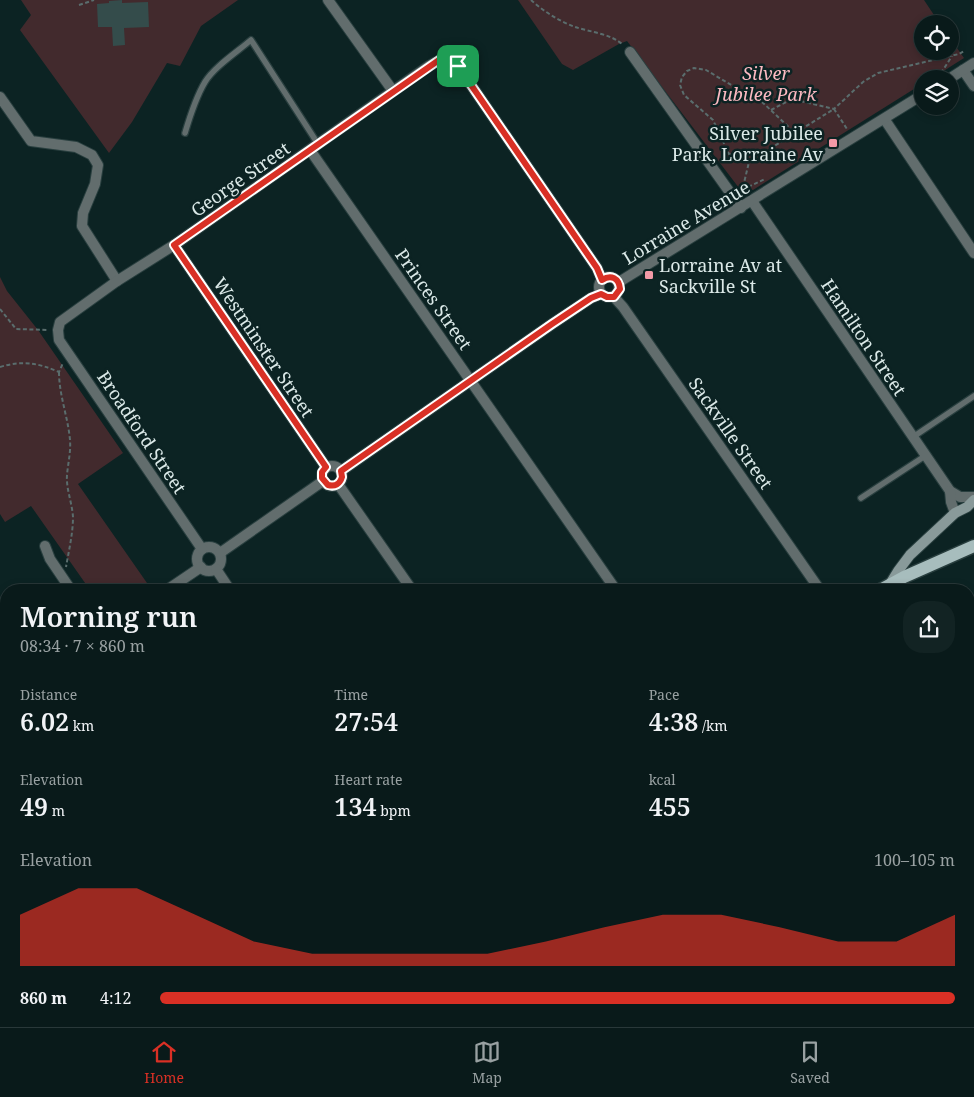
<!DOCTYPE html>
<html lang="en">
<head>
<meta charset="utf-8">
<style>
  :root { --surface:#091a1a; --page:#122323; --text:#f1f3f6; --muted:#99a1a2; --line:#293839; --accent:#d93025 }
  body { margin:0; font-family:"Noto Serif",serif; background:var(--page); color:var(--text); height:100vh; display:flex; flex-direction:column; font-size:19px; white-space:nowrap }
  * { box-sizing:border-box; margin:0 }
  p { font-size:16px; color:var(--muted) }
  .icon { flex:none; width:28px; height:28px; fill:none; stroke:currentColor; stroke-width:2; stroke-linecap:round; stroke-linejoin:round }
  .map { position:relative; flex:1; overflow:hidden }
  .sheet { position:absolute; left:0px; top:584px; width:975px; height:444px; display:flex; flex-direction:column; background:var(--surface); border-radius:20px 20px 0 0; box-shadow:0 2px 8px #0003,0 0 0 1px var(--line) }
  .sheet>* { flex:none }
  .tools { position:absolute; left:914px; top:15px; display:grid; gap:10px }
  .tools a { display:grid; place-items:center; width:45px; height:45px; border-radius:50%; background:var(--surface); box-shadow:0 2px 8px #0003,0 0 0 1px var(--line); font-size:25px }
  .pin { position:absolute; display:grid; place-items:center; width:42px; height:42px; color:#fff; margin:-21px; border-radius:10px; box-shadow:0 2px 8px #0006 }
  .round { display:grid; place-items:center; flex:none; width:52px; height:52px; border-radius:20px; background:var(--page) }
  .head { display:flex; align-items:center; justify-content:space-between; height:85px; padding:0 20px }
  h1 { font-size:28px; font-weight:600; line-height:38px }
  .metrics { display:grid; grid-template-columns:repeat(3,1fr); gap:8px; height:85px; padding:5px 20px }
  .metrics div { display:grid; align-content:center }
  .metrics b { font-size:25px; font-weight:600 }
  .metrics small { font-size:14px; font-weight:400 }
  .metrics p { font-size:14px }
  .chart { height:140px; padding:10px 20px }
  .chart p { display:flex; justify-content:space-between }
  .chart svg { width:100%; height:90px; margin-top:5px; fill:var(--accent); opacity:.7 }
  ul { padding:0 20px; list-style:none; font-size:16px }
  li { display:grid; grid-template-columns:80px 60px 1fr; align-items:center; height:38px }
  li i { height:12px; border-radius:6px; background:var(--accent) }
  .tabs { display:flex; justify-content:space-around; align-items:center; height:70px; border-top:1px solid var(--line); background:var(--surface); font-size:14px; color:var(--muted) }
  .tabs a { display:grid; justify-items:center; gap:2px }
  .tabs .current { color:var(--accent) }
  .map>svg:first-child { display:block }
</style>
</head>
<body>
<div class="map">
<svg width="974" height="1027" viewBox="0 0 974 1027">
  <rect width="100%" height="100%" fill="#0c2323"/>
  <path fill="#0e3030" d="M465 1021H512L516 1027H457Z"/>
  <g fill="#422a2d">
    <path d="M21 0H238L201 26 180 66 167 63 132 122 109 153 20 30 31 15Z"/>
    <path d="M518 0H924L940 24H922V51H950V38L964 58 931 79H922V84L753 190 739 188 627 41 619 44 573 70 562 64Z"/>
    <path d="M0 277 7 291 38 330 123 453 78 484 147 583 138 590H90L31 506 5 522 0 514Z"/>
  </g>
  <path fill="#344c4b" d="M122 0V3L148 2 149 27 124 28 125 45 113 46 112 27H98L97 4 109 3V1Z"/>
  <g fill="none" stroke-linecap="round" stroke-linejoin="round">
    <defs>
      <g id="lane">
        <path d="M185 133C190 116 196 97 205 82 214 67 237 52 251 40L318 144"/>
        <path d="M913 437 974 396"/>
        <path d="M861 498 925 456"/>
      </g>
      <g id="street">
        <path d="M328 0 393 91"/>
        <path d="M630 52 741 208"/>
        <path d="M963 70 974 86"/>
        <path d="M949 79 974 63"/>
        <path d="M0 97 31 141 76 147 92 155 98 165 95 184 83 213 82 226 117 281"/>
        <path d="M885 120 974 253"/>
        <path d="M310 150 616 590"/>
        <path d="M752 201 950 491 960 497H974"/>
        <path d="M174 245 326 467"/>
        <circle cx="609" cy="287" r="10"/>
        <path d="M619 282 922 95"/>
        <path d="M614 297 623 307 820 590"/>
        <circle cx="332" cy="476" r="10"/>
        <path d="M341 471 552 324 591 298 601 294"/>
        <path d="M338 484 412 590"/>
        <path d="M950 491 951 502 955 513"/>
        <path d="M45 546 50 559 71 590"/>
        <circle cx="209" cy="559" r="12"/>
        <path d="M202 549 59 340 58 330 60 322 117 281 174 245 429 66C440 59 447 56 458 66L597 268 602 280"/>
        <path d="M220 553 323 481"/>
        <path d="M216 569 230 590"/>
        <path d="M167 590 201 567"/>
        <path d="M969 674 974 681"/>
        <path d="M0 699C6 701 7 706 4 712L0 714"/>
        <path d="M1 714 6 724"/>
        <path d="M969 742 974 738"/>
        <path d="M0 802 6 798"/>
        <path d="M969 901 974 909"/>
        <path d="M969 982 974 979"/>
        <path d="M367 1021 371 1027"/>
        <path d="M530 1021 534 1027"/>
        <path d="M797 1021 802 1027"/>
        <path d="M150 1027 158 1021"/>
        <path d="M908 1027 916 1021"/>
      </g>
      <path id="secondary" d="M890 584 898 571 910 555 955 513 967 507 974 500"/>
      <g id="primary">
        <path d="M880 590 904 577 974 546"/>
        <path d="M0 981 6 978"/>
        <path d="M212 1021 216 1027"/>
        <path d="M588 1027 589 1021"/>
      </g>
    </defs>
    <use href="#lane" stroke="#293f3f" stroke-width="8"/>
    <use href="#street" stroke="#293f3f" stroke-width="12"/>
    <use href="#secondary" stroke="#293f3f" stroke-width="12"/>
    <use href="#primary" stroke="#293f3f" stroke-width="15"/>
    <g stroke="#5a6d6d" stroke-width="2" stroke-dasharray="4 2.5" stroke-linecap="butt">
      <path d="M531 0C543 11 559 21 575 27 590 32 612 34 623 45"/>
      <path d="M79 5 94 0"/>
      <path d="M929 79 943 70 952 56"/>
      <path d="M771 110 792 99 834 109 863 82 878 73 959 54 964 51"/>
      <path d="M795 133 834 109 847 129 846 130"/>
      <path d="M743 187 749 162 729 154 713 120 684 95 680 85 682 77 687 71 694 68 706 70 743 92 760 100 795 133 749 162"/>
      <path d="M742 188H746L765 179"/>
      <path d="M0 309 16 329 48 330"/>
      <path d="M0 367C23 360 38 363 59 372L63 363"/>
      <path d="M59 372C59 395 68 417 70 440 71 452 68 463 67 475 66 489 72 502 73 517 73 533 69 550 66 567"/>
    </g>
    <use href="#lane" stroke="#626d6d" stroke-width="5.5"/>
    <use href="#street" stroke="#626d6d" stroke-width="10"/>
    <use href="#secondary" stroke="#899a9a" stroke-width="10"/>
    <use href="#primary" stroke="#a7bdbd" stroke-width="12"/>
  </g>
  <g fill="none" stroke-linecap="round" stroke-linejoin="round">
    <defs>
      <path id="route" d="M446 59 453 61 458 66 597 268 602 280C611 274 619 278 620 289L614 297H607L601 294 591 298 552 324 341 471 342 477C340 484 335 487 328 485L322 478V472L326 467 174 245 439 60Z"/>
    </defs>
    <use href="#route" stroke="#fff" stroke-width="10"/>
    <use href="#route" stroke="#d93025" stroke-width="6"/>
  </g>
  <g fill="#f39aa7" stroke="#0c2323" stroke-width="2">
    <rect x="828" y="138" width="10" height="10" rx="2.5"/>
    <rect x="644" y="270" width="10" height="10" rx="2.5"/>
  </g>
  <g text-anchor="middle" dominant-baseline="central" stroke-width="5" stroke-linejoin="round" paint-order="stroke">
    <g font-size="18" font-style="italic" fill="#fbb9c1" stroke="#0c2323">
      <text x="766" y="73">Silver<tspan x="766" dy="21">Jubilee Park</tspan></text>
    </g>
    <g font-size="18" fill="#dbe9e8" stroke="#0c2323" text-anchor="end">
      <text x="823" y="133">Silver Jubilee<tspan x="823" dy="21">Park, Lorraine Av</tspan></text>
      <text x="659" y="265" text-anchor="start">Lorraine Av at<tspan x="659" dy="21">Sackville St</tspan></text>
    </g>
    <g font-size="18" fill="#dbe9e8" stroke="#0c2323">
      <text transform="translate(240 179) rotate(-35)">George Street</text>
      <text transform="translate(686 222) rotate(-31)">Lorraine Avenue</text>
      <text transform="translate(434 299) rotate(55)">Princes Street</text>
      <text transform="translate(864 337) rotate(56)">Hamilton Street</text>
      <text transform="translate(264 347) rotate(56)">Westminster Street</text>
      <text transform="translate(142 432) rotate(56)">Broadford Street</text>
      <text transform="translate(731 433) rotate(55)">Sackville Street</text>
    </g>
  </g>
</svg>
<div class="tools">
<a><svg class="icon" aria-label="locate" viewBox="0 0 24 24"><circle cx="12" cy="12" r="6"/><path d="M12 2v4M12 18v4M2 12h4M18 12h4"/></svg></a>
<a><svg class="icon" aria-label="layers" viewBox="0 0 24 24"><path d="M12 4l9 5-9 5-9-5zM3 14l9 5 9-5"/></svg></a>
</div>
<div class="pin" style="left:458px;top:66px;background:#1e9e55"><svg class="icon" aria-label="arrive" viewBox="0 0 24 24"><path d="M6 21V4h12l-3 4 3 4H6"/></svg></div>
<section class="sheet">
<div class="head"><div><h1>Morning run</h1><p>08:34 · 7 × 860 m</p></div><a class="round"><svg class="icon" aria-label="share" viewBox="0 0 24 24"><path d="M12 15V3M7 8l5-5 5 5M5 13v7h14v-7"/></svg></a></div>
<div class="metrics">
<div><p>Distance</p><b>6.02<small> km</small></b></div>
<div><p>Time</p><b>27:54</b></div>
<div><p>Pace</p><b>4:38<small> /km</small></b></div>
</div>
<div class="metrics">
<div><p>Elevation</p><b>49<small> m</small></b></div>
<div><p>Heart rate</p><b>134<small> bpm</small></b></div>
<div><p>kcal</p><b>455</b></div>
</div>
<div class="chart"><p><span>Elevation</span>100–105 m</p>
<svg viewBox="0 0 160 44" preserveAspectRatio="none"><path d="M0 44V19L10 6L20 6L30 19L40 32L50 38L60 38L70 38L80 38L90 32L100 25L110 19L120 19L130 25L140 32L150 32L160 19V44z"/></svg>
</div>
<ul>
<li><b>860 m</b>4:12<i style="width:100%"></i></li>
</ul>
</section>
</div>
<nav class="tabs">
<a class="current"><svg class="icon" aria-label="home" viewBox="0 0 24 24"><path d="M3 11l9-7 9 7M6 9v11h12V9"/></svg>Home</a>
<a><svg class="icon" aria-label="map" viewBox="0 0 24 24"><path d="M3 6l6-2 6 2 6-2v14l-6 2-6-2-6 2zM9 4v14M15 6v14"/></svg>Map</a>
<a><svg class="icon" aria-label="saved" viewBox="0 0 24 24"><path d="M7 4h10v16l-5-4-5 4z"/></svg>Saved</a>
</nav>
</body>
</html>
